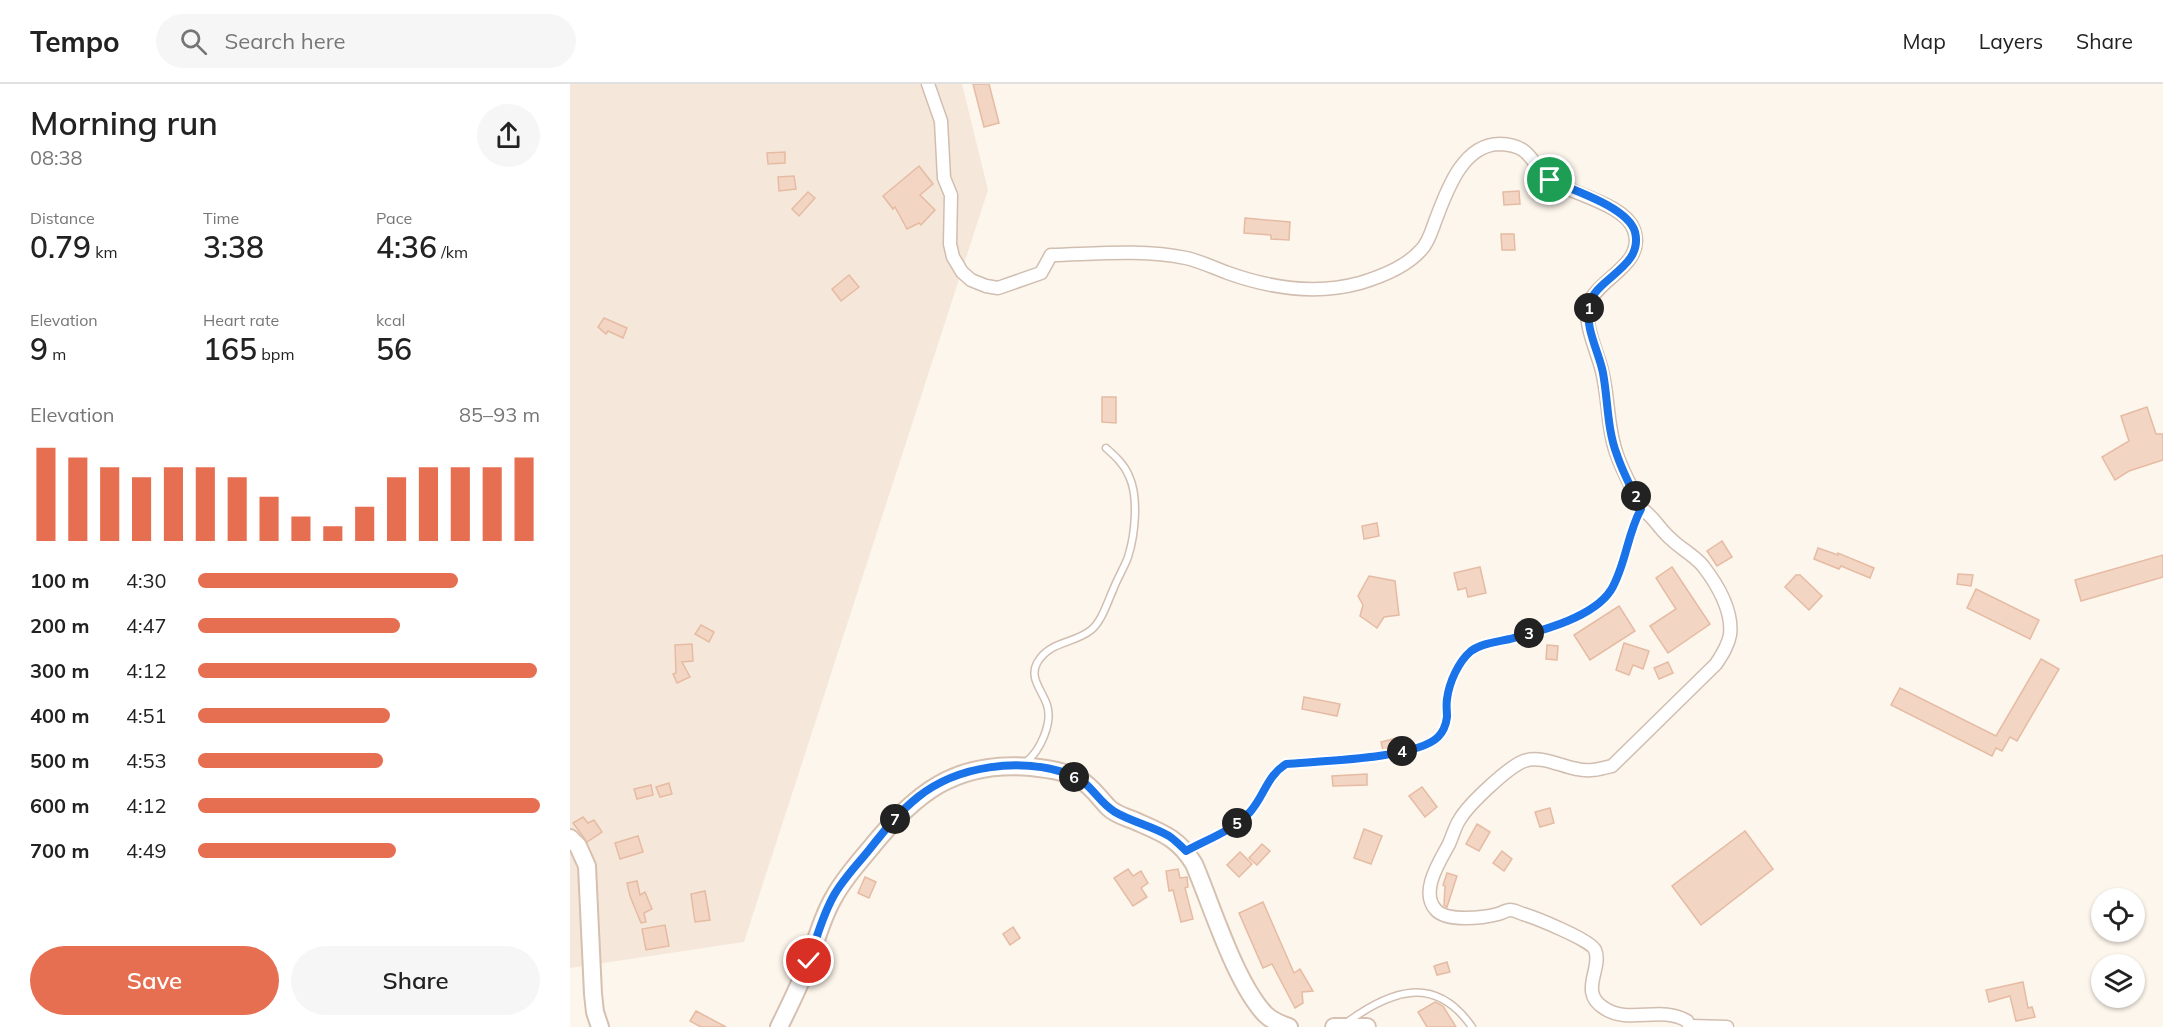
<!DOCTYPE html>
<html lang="en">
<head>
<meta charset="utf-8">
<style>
  :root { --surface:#fff; --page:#f6f6f6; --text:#222; --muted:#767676; --line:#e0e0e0; --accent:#e76f51 }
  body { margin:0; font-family:Mulish,sans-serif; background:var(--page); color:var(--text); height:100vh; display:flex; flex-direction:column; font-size:22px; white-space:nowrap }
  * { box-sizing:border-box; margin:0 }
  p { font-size:20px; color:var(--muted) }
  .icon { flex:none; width:33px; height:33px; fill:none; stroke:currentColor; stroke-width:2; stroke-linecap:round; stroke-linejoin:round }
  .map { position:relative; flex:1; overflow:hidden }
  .sheet { display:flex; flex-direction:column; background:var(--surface); width:570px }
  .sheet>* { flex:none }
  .tools { position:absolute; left:1521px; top:804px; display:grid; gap:12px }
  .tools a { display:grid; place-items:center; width:54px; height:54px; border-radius:50%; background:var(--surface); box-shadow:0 2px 4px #0004; font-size:30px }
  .pin { position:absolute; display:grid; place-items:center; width:51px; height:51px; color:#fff; margin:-26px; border:3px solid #fff; border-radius:50%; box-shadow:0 2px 6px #0007 }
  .km { position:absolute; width:30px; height:30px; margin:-15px; border-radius:50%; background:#222; color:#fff; font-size:16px; line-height:30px; text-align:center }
  .round { display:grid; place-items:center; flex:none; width:63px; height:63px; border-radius:32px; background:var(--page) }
  .headline { display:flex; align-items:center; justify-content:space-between; height:102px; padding:0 30px }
  h1 { font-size:33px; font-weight:600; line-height:45px }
  .figures { display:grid; grid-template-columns:repeat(3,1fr); gap:9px; height:102px; padding:6px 30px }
  .figures div { display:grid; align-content:center }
  .figures b { font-size:30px; font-weight:600 }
  .figures small { font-size:16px; font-weight:400 }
  .figures p { font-size:16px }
  .chart { height:168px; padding:12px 30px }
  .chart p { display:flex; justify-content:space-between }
  .chart svg { width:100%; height:108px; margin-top:6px; stroke:var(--accent); stroke-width:6 }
  .action { display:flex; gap:12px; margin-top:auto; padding:12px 30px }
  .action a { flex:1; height:69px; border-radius:36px; background:var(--accent); color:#fff; font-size:24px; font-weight:600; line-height:69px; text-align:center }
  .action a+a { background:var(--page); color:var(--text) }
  ul { padding:0 30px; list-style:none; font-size:20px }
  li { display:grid; grid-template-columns:96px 72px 1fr; align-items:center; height:45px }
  li i { height:15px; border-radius:8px; background:var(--accent) }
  header { display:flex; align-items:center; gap:36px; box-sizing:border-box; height:84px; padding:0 30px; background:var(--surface); border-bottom:2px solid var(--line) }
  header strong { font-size:28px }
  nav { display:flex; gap:33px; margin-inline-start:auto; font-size:21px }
  .search { width:420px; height:54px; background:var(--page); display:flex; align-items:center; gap:15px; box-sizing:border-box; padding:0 21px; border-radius:33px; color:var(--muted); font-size:22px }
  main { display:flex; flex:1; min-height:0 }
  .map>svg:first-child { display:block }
</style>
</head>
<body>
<header>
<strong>Tempo</strong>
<div class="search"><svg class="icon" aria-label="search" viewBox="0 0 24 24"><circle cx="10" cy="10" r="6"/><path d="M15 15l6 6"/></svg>Search here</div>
<nav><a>Map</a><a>Layers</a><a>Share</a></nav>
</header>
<main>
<section class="sheet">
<div class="headline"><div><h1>Morning run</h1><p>08:38</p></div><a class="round"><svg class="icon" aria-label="share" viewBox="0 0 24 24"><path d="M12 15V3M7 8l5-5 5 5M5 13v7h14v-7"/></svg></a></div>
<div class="figures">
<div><p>Distance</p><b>0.79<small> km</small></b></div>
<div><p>Time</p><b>3:38</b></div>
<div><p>Pace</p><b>4:36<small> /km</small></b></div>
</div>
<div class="figures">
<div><p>Elevation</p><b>9<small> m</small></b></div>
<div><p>Heart rate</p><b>165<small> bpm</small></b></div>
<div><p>kcal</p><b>56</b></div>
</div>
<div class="chart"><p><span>Elevation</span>85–93 m</p>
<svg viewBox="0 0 160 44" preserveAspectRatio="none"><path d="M5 44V6M15 44V10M25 44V14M35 44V18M45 44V14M55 44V14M65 44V18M75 44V26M85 44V34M95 44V38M105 44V30M115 44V18M125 44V14M135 44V14M145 44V14M155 44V10"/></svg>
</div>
<ul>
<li><b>100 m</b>4:30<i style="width:76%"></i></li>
<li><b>200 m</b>4:47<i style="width:59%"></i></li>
<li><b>300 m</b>4:12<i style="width:99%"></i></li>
<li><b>400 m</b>4:51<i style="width:56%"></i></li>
<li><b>500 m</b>4:53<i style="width:54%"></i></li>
<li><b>600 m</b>4:12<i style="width:100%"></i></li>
<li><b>700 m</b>4:49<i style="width:58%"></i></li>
</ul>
<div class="action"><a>Save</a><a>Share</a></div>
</section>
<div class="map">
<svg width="1593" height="943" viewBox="0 0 1593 943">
  <rect width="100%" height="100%" fill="#fdf6ec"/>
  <path fill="#f5e8da" d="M0 0H392L418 106 174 858 0 884Z"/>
  <g fill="#f3d5c3" stroke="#e6bba3" stroke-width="1.5">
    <path d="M403 0H419L429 39 414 43Z"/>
    <path d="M215 68V79L198 80 197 69Z"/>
    <path d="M349 82 363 100 350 111 365 126 351 141 349 139 337 145 325 123 323 125 313 112Z"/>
    <path d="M224 92 226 105 209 107 208 93Z"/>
    <path d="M949 107 950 120 934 121 933 108Z"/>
    <path d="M238 108 245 114 229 132 222 125Z"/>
    <path d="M675 134 720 138 719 156 701 155V151L674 149Z"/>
    <path d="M931 150H944L945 166H932Z"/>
    <path d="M279 191 289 203 271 217 262 205Z"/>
    <path d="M34 234 57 244 53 254 38 247 36 250 28 243Z"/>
    <path d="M532 313H546V339L532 338Z"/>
    <path d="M1577 323 1586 350H1593V376L1559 387 1545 396 1532 373 1559 357 1551 332Z"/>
    <path d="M807 439 809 452 794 455 792 442Z"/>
    <path d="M1152 457 1162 473 1147 482 1137 467Z"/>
    <path d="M1248 464 1268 471V469L1304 484 1300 494 1271 482 1269 485 1244 475Z"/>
    <path d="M1593 471V493L1511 517 1505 496Z"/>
    <path d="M910 483 916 509 898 513 896 504 888 506 884 489Z"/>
    <path d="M1102 483 1140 540 1098 569 1080 542 1106 525 1086 494Z"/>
    <path d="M1388 490 1403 491 1401 502 1387 500Z"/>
    <path d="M1226 491H1230L1252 512 1239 526 1215 503Z"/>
    <path d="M799 492 825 497 829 531 814 533 807 544 790 532 793 521 788 512Z"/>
    <path d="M1406 505 1469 536 1460 555 1397 524Z"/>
    <path d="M1049 522 1065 547 1020 576 1004 551Z"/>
    <path d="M131 541 144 548 139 558 125 550Z"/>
    <path d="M1054 559 1079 567 1073 585 1063 581 1059 591 1046 586Z"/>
    <path d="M122 560 123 577 112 578 120 593 107 599 103 590 106 589 105 561Z"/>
    <path d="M977 561 988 562 987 576 976 575Z"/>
    <path d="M1471 575 1489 585 1447 657 1440 653 1432 667 1426 664 1422 672 1321 621 1330 604 1426 652Z"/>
    <path d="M1098 578 1103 589 1089 595 1084 584Z"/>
    <path d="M734 613 770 620 767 632 732 625Z"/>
    <path d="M831 653 833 662 813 666 811 658Z"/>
    <path d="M797 690V701L763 702 762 692Z"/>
    <path d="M99 699 102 710 90 713 86 703Z"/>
    <path d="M81 701 83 711 67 715 64 705Z"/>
    <path d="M852 703 867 723 855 733 839 712Z"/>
    <path d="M980 724 984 739 970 743 965 728Z"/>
    <path d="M13 733 18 739 24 736 32 748 17 758 3 739Z"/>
    <path d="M907 740 920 748 909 767 896 760Z"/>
    <path d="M794 745 812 752 801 780 784 774Z"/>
    <path d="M1175 747 1203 785 1131 841 1102 802Z"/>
    <path d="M68 752 73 768 50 775 45 759Z"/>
    <path d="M692 760 700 767 687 781 679 774Z"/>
    <path d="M932 767 942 775 934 787 923 779Z"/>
    <path d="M670 768 682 780 669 793 657 781Z"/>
    <path d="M558 785 563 792 571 787 578 799 571 804 577 813 563 822 544 794Z"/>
    <path d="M608 785 610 794 617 793 618 803 615 804 623 835 611 838 603 806 599 807 596 787Z"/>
    <path d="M877 789 887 792 877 823 874 821 875 802 873 801Z"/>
    <path d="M295 793 306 798 299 814 288 809Z"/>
    <path d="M67 797 70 811 75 808 82 825 74 829 76 838 71 839 60 812 57 799Z"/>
    <path d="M135 807 140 836 125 838 121 810Z"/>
    <path d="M693 818 724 889 730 885 743 907 732 908 733 919 725 924 702 880 693 884 669 829Z"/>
    <path d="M95 841 99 862 76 866 72 845Z"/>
    <path d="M443 843 450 854 440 861 433 850Z"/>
    <path d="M877 878 880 888 867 891 864 882Z"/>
    <path d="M1453 898 1458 924 1462 923 1465 933 1446 937 1440 912 1419 918 1416 906Z"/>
    <path d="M865 918 873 922 886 943H857L848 928Z"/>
    <path d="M126 927 156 943H131L120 937Z"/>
  </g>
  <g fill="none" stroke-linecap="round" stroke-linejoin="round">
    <defs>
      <g id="lane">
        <path d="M456 678C470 667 483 639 477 621 472 606 459 594 467 579 479 557 504 560 521 546 532 537 537 519 543 506 547 495 554 484 558 473 565 451 569 413 559 392 554 380 545 372 536 364"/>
        <path d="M617 767C638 755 664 746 680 728 695 712 697 692 716 680 749 677 846 675 868 653 873 648 876 641 877 633 877 627 876 621 877 615 879 599 888 577 901 567 912 559 927 558 940 554 970 547 1023 534 1041 506 1057 480 1057 450 1072 425"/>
        <path d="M776 939C821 906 865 890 902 943"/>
      </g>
      <g id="street">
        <path d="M358 0 371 37 374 94 381 111 380 160 383 173 392 188 401 196 416 202 428 204 471 189 481 171C525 170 572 165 616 174 630 177 644 184 658 189 700 204 746 211 790 199 810 193 837 182 851 166 859 158 862 145 866 135 877 106 893 60 930 60 964 61 960 82 981 96 1001 110 1055 120 1064 146 1076 180 1029 194 1019 219 1012 238 1028 269 1032 287 1039 315 1037 344 1047 371 1053 389 1064 407 1072 425 1084 433 1090 446 1101 455 1111 465 1124 471 1133 482 1147 500 1163 527 1160 551 1158 562 1152 571 1146 580L1042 682C1030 685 1019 688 1007 685 990 682 971 671 954 677 938 683 899 720 890 735 885 742 883 751 879 760 870 777 849 808 866 826 877 838 913 834 928 830 932 829 936 826 940 826 944 826 950 829 953 830 966 834 1021 856 1025 866 1033 884 1008 908 1034 924 1059 941 1091 921 1117 937L1120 943"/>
        <path d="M1120 942 1157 943"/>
      </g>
      <g id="secondary">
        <path d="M0 754 8 762 17 782 23 910 25 928 30 943"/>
        <path d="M209 943C220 921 231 899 239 876 247 855 252 833 264 813 273 796 287 780 299 766 344 710 385 676 461 683 478 685 495 687 509 695 522 702 529 714 539 724 545 730 555 733 563 736 590 748 608 753 624 780 642 822 665 898 695 930 701 936 710 940 719 943"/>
        <path d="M764 943H797"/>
      </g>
    </defs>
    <use href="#lane" stroke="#d1beb0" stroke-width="9"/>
    <use href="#street" stroke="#d1beb0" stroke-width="15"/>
    <use href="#secondary" stroke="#d6c0b0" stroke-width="20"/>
    <use href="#lane" stroke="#fff" stroke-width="6"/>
    <use href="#street" stroke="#fff" stroke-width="12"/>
    <use href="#secondary" stroke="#fff" stroke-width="16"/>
  </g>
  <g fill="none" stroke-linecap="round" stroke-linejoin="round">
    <defs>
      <path id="route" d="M239 877C246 855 252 833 263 813 272 796 287 781 299 766 314 747 329 728 348 713 388 681 449 674 496 689 522 697 526 717 545 728 562 738 582 742 599 752 605 756 611 762 616 767 638 755 664 746 680 728 695 711 696 693 716 680 749 677 846 675 868 653 873 648 876 641 877 633 877 627 876 621 877 615 879 599 888 578 901 567 912 559 927 558 940 555 970 547 1023 534 1041 506 1056 481 1057 450 1071 425 1063 407 1053 389 1047 371 1037 345 1038 316 1033 289 1029 268 1015 245 1019 222 1024 194 1074 184 1065 148 1058 123 1002 106 980 96"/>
    </defs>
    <use href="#route" stroke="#fff" stroke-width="12"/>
    <use href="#route" stroke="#1a73e8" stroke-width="8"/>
  </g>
</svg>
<div class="tools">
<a><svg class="icon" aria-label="locate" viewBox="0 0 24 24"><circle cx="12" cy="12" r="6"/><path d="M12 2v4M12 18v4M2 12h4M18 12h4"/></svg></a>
<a><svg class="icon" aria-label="layers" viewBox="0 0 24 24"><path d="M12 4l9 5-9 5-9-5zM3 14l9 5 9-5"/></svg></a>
</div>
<div class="pin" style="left:980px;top:96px;background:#1e9e55"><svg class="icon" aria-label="arrive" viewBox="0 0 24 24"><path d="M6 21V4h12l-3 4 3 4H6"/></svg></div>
<div class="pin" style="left:239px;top:877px;background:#d93025"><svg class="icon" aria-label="check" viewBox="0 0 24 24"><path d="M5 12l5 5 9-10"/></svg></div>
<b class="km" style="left:1019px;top:224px">1</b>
<b class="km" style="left:1066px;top:412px">2</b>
<b class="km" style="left:959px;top:549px">3</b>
<b class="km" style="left:832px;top:667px">4</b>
<b class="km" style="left:667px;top:739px">5</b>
<b class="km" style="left:504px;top:693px">6</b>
<b class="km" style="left:325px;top:735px">7</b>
</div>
</main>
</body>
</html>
